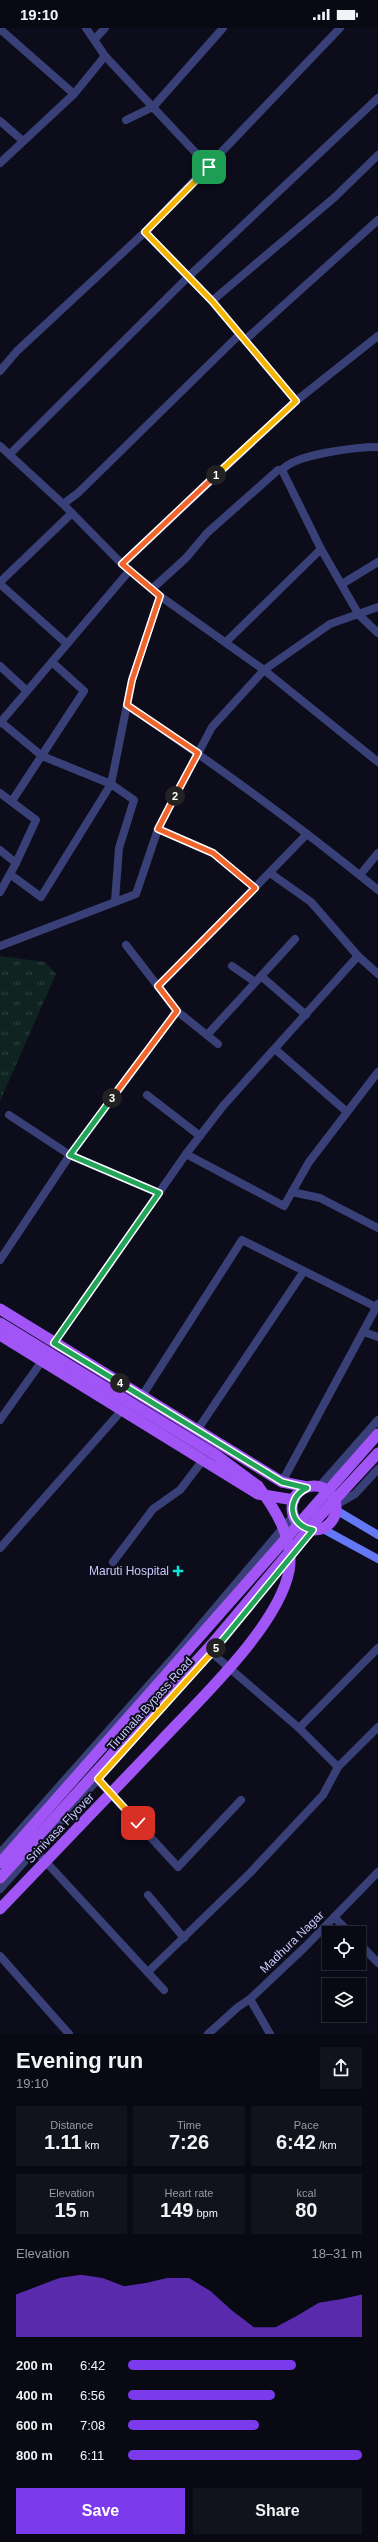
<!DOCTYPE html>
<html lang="en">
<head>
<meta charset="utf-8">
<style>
  :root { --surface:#090914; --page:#12121d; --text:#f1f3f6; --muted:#999aa0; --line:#292a34; --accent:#7c3aed }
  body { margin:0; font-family:Arial,sans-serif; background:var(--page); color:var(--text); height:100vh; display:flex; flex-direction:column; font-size:15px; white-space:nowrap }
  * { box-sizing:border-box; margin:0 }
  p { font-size:13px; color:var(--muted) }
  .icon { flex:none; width:22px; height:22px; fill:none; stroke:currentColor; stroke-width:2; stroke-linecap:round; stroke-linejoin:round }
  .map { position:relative; height:2006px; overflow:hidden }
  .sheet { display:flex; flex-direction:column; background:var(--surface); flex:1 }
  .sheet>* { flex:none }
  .tools { position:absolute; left:322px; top:1898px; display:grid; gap:8px }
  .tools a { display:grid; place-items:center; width:44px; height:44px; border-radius:0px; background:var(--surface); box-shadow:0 2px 10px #0003,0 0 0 1px var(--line); font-size:20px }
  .pin { position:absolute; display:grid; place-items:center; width:34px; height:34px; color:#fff; margin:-17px; border-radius:8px; box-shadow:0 2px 6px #0006 }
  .km { position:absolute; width:20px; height:20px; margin:-10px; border-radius:50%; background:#222; color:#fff; font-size:11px; line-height:20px; text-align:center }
  .round { display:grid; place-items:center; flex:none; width:42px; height:42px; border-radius:0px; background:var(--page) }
  .headline { display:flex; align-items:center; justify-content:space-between; height:68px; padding:0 16px }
  h1 { font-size:22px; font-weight:700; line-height:30px }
  .figures { display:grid; grid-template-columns:repeat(3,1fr); gap:6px; height:68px; padding:4px 16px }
  .figures div { display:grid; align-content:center; border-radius:0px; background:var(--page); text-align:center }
  .figures b { font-size:20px; font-weight:700 }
  .figures small { font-size:11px; font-weight:400 }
  .figures p { font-size:11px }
  .chart { height:112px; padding:8px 16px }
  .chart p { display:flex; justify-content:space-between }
  .chart svg { width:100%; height:72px; margin-top:4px; fill:var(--accent); opacity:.7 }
  .button { display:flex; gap:8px; margin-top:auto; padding:8px 16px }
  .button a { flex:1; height:46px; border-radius:0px; background:var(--accent); color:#fff; font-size:16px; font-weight:700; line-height:46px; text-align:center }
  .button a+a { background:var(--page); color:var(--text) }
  ul { padding:0 16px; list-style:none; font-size:13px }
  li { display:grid; grid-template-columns:64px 48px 1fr; align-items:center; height:30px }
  li i { height:10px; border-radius:5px; background:var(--accent) }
  .status { display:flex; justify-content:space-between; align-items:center; height:28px; padding:0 20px; background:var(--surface); direction:ltr }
  .status svg { height:11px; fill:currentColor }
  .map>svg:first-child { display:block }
</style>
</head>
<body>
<div class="status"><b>19:10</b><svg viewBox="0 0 49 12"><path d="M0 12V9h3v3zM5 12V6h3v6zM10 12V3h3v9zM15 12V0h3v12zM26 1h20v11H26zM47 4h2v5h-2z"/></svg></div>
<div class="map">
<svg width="378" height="2006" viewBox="0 0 378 2006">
  <defs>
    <pattern id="park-tufts" width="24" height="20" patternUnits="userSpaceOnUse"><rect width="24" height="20" fill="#0f2420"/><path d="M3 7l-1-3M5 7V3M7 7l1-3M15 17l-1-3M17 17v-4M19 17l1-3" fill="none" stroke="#304241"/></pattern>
  </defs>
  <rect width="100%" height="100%" fill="#0c0c1b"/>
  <path fill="url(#park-tufts)" d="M0 928 45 934 56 946 0 1073Z"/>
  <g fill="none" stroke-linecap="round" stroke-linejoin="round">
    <g stroke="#394077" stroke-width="8">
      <path d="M0 1 74 66"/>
      <path d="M95 11 105 0"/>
      <path d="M105 28 209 139"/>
      <path d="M126 92 153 79 223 0"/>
      <path d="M0 93 23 113"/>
      <path d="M0 135 74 66 105 28 86 0"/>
      <path d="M145 204 340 0"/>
      <path d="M212 273 335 169 378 127"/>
      <path d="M245 312 378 192"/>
      <path d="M0 343 17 323 145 204 212 273 296 373"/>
      <path d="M0 418 63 476 122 536 160 568 264 642 378 734"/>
      <path d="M10 426 188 249 378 70"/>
      <path d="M282 442C295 426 357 419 378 419"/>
      <path d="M63 476 78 465 240 306"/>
      <path d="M122 536 296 373 378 308"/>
      <path d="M0 554 72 485"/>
      <path d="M0 556 67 616"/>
      <path d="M342 556 378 534"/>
      <path d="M153 560 186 530 207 505 278 442H282L321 521 359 587 378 605"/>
      <path d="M226 614 321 521"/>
      <path d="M0 638 27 663"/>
      <path d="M127 677C213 735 297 796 378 862"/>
      <path d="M1 694 42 728 111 756 134 772 119 820 115 873"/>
      <path d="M0 695 130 542"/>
      <path d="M0 765 36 792 16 835"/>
      <path d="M12 773 84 663 52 634"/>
      <path d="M158 801 213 825 255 860"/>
      <path d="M0 822 16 835 0 864"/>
      <path d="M270 845 311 874 358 928 378 946"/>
      <path d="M11 847 41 869 111 756 132 652 160 568"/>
      <path d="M360 847 378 825"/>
      <path d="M126 917 177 983 218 1016"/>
      <path d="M0 918 136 866 158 801 212 699 264 642 330 596 378 579"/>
      <path d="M232 938 255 954"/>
      <path d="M261 948 306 987"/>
      <path d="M158 959 307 806"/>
      <path d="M207 1007 295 911"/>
      <path d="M275 1021 347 1084"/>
      <path d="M147 1067 200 1108"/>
      <path d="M9 1087 70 1127 159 1165"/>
      <path d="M186 1126 284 1178 309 1134 378 1044"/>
      <path d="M292 1164 320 1170 378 1200"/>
      <path d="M0 1232 70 1127 177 983"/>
      <path d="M364 1304 378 1309"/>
      <path d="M54 1315 186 1126 223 1078 358 928"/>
      <path d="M142 1368 242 1212 376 1279"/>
      <path d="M0 1392 42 1333"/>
      <path d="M198 1401 304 1243"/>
      <path d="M282 1454 378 1276"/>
      <path d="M0 1520 123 1381"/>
      <path d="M113 1534 153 1481 180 1462 203 1432"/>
      <path d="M212 1625 299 1700 338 1739"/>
      <path d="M299 1700 378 1620"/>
      <path d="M97 1751 178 1839 241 1772"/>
      <path d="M35 1822 164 1962"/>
      <path d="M148 1867 184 1910"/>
      <path d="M334 1889 350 1905"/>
      <path d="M359 1915 378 1935"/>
      <path d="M0 1928 69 2006"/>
      <path d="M148 1944 250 1845 323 1767 338 1739 378 1699"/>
      <path d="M208 2006 238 1979 250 1971"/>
      <path d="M270 2006 250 1971 305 1919 378 1844"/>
    </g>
    <g stroke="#394077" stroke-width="8">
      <path d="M319 1459 378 1392"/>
      <path d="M336 1477 355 1466 378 1441"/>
      <path d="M0 1825 172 1631 293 1488"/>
      <path d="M0 1861 226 1608"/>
    </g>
    <g stroke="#6477f7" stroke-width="8">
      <path d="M336 1482 378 1507"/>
      <path d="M323 1501 378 1531"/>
    </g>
    <g stroke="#a255f6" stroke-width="11">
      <path d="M0 1281 282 1454 307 1459"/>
      <path d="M0 1295 216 1427 258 1458"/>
      <path d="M0 1307 258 1466 294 1472"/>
      <circle cx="314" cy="1480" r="22"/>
    </g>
    <g stroke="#a255f6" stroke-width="11">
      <path d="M0 1835 378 1406"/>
      <path d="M0 1850 212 1616 319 1489 378 1425"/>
      <path d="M0 1881C53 1826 106 1771 159 1715 198 1673 278 1599 289 1543 295 1512 275 1481 258 1458"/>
    </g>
  </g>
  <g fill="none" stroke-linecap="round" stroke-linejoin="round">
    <defs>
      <path id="split-1" d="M209 139 145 204 212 273 296 373 216 447"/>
      <path id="split-2" d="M175 768 198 725 127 677 132 652 160 568 122 536 216 447"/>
      <path id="split-3" d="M112 1070 177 983 158 958 255 860 213 825 158 801 175 768"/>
      <path id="split-4" d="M112 1070 70 1127 159 1165 54 1315 120 1355"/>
      <path id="split-5" d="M120 1355 282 1454 307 1460C285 1470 289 1498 313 1502L216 1620"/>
      <path id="split-6" d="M138 1795 98 1751 216 1620"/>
    </defs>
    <use href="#split-1" stroke="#fff" stroke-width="8"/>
    <use href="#split-2" stroke="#fff" stroke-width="8"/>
    <use href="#split-3" stroke="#fff" stroke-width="8"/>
    <use href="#split-4" stroke="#fff" stroke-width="8"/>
    <use href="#split-5" stroke="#fff" stroke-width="8"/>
    <use href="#split-6" stroke="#fff" stroke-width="8"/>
    <use href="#split-1" stroke="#f5b400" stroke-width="5"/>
    <use href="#split-2" stroke="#f0652b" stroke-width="5"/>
    <use href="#split-3" stroke="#f0652b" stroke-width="5"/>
    <use href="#split-4" stroke="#22a559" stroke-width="5"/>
    <use href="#split-5" stroke="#22a559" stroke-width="5"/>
    <use href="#split-6" stroke="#f5b400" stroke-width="5"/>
  </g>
  <path fill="#0ce5da" stroke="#0c0c1b" stroke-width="1.5" d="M176 1537h4v4h4v4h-4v4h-4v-4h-4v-4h4z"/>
  <g text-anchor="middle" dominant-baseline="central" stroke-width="4" stroke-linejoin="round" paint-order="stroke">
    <g font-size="12" fill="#c8cafc" stroke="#0c0c1b" text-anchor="end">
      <text x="169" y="1543">Maruti Hospital</text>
    </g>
    <g font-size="12" fill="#c8cafc" stroke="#0c0c1b">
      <text transform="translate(150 1676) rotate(-48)">Tirumala Bypass Road</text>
      <text transform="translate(60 1800) rotate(-46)">Srinivasa Flyover</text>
      <text transform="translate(292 1914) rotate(-44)">Madhura Nagar</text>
    </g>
  </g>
</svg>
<div class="tools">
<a><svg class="icon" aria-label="locate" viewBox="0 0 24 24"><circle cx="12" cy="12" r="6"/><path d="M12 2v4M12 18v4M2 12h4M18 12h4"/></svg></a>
<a><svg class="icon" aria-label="layers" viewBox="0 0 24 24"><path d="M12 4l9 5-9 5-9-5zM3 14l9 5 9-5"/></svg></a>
</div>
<div class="pin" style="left:209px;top:139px;background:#1e9e55"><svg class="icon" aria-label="arrive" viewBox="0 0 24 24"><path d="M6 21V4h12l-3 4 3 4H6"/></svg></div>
<div class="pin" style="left:138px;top:1795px;background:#d93025"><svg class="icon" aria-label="check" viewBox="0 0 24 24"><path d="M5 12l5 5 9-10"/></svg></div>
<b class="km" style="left:216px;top:447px">1</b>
<b class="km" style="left:175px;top:768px">2</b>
<b class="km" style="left:112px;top:1070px">3</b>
<b class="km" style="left:120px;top:1355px">4</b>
<b class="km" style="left:216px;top:1620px">5</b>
</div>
<section class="sheet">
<div class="headline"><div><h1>Evening run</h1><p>19:10</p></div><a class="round"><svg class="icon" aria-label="share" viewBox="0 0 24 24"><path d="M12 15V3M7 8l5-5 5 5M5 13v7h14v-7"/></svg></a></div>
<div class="figures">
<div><p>Distance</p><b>1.11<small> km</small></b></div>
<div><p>Time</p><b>7:26</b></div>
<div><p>Pace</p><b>6:42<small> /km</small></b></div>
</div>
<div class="figures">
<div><p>Elevation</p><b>15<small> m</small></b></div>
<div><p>Heart rate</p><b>149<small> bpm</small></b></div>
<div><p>kcal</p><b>80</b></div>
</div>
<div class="chart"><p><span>Elevation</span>18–31 m</p>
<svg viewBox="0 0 160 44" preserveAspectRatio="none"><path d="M0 44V18L10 13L20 8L30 6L40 8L50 13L60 11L70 8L80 8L90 16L100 28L110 38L120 38L130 31L140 23L150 21L160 18V44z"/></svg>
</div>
<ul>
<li><b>200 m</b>6:42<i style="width:72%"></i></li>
<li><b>400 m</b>6:56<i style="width:63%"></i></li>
<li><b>600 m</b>7:08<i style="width:56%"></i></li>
<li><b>800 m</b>6:11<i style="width:100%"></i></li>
</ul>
<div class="button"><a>Save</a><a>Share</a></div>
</section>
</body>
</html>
